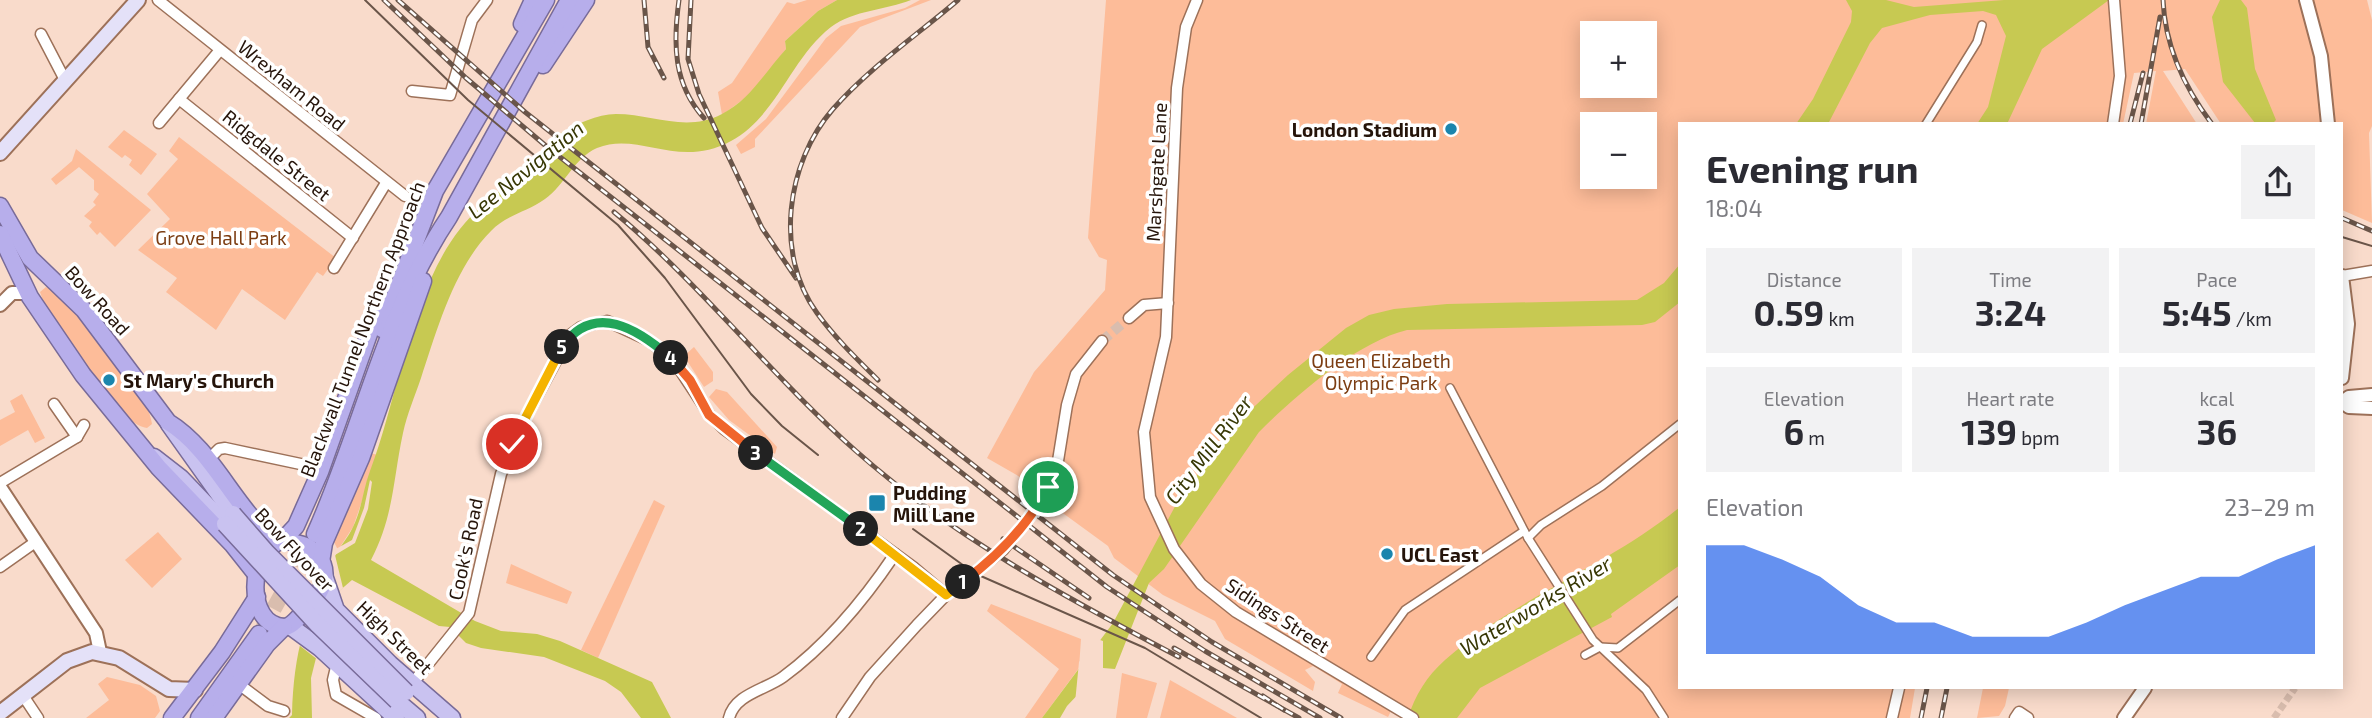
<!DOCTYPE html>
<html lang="en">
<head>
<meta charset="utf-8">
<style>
  :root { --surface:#fff; --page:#f2f2f3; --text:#2b2b33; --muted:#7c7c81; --accent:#2563eb }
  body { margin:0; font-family:"Exo 2",sans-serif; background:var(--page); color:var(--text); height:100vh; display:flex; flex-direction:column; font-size:26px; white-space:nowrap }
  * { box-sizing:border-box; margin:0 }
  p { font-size:23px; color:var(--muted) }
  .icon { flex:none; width:38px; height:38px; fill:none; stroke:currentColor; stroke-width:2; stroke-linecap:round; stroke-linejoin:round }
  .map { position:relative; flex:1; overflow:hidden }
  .details { position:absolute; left:1678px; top:122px; width:665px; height:567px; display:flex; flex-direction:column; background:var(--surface); border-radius:0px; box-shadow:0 4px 18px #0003 }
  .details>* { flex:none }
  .controls { position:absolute; left:1580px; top:21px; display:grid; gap:14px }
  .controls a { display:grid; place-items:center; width:77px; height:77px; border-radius:0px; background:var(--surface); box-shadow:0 4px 18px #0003; font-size:35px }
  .pin { position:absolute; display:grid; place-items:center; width:60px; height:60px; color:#fff; margin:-30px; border:4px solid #fff; border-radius:50%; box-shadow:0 2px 7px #0007 }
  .km { position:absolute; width:35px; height:35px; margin:-18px; border-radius:50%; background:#222; color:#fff; font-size:19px; line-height:35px; text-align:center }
  .round { display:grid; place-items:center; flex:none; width:74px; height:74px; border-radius:0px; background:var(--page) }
  .head { display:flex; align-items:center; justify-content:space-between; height:119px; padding:0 28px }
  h1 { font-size:38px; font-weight:700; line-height:52px }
  .figures { display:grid; grid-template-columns:repeat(3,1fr); gap:10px; height:119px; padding:7px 28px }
  .figures div { display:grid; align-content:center; border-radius:0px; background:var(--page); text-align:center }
  .figures b { font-size:35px; font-weight:700 }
  .figures small { font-size:19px; font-weight:400 }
  .figures p { font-size:19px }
  .chart { height:196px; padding:14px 28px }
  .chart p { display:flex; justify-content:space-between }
  .chart svg { width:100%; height:126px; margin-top:7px; fill:var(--accent); opacity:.7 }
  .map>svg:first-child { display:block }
</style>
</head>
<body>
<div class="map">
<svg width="2372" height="718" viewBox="0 0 2372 718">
  <rect width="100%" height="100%" fill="#f9dbcb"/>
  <g fill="#fdbc99" fill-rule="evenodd">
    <path d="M807 0H837L818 11 785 41 786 49 752 93 722 115 718 92 732 83 787 2 794 4Z"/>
    <path d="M920 0H931L860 27 755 139V147L741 154 736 145 766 119 826 38 841 26 905 8Z"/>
    <path d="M1106 0H2367L2372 20V126L2369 133 2372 223 2342 210V124H2221L2185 69 2163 71 2197 124H2146L2156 71 2134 73 2123 124H1680V688H1915L1910 718H1402L1391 711 1388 717 1338 693 1342 684 1313 666 1305 670 1315 682 1313 691 1225 639 1215 621 1163 595 1114 558 1108 546 1049 503 1053 496 987 458 1034 372 1105 290 1107 260 1099 257 1088 238ZM1592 33H1645V86H1592ZM1592 124H1645V177H1592Z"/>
    <path d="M124 130 157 154 141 175 129 165 132 160 125 155 122 158 108 147Z"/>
    <path d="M179 137 336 258 323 276 317 272 285 320 242 289 216 330 166 292 177 278 138 250 170 219 147 194 178 159 169 151Z"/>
    <path d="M76 149 151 210 115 247 100 232 97 235 89 226 92 222 84 216 96 205 93 202 99 194 94 190V180L79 167 56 185 51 179 72 161Z"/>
    <path d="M46 287C74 303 150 393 152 424L147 428C116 424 64 333 45 306L40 292Z"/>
    <path d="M694 347 713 372V381L704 387 684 356Z"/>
    <path d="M716 389 727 392 777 447 775 454 729 420 709 397Z"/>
    <path d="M22 394 45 438 35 443 28 430 0 446V420L15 412 10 401Z"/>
    <path d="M366 452 378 455 353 527 338 550 334 542 337 529Z"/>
    <path d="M654 500 665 506 598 658 581 650Z"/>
    <path d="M158 532 182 559 152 588 125 560Z"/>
    <path d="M511 564 572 592 567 604 506 583Z"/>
    <path d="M991 604 1081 639 1079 668 1042 718H1025L1059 669 987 611Z"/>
    <path d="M1122 673 1157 683 1147 718H1116Z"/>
    <path d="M107 677 140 685 156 696 160 711 155 718H86L109 700 98 684Z"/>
    <path d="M1170 680 1237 718H1160Z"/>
    <path d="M1983 688H2009L2005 706 1999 716 1977 718Z"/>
  </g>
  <g fill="#c7c952">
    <path d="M837 0H911C886 10 854 10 831 27 790 59 778 115 731 141 678 170 639 131 597 148 574 158 565 185 545 199 527 212 506 215 491 231 454 268 437 330 421 378 415 396 407 414 403 433 393 479 394 516 371 560L475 621 501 631 537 634 560 641 652 682 671 718H641L621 692 605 681 544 657 481 648 466 643 450 627 439 626 352 580 331 598 311 678 312 718H289L292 715C294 650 305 616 334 558 339 547 348 538 353 527 362 509 363 489 370 471 398 398 411 291 460 229 488 194 531 171 564 140L561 133C577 124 597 114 616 114 653 114 686 133 722 114 750 100 765 72 786 49L785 41 818 11Z"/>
    <path d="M1846 0H1886L1914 7 2004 0H2109L2042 49 2007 124H1977L1988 107 2006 36 1996 15 1983 11 1930 15 1882 28 1870 43 1828 124H1796L1813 99 1851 22 1852 11Z"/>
    <path d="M2220 0H2241L2247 8 2255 69 2276 120 2272 124 2255 123 2223 82 2212 17Z"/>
    <path d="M1680 264V302L1655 322 1642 325 1407 330C1357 342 1295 396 1259 432L1164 569 1149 583 1115 669 1103 668 1067 706 1060 718H1042L1113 623 1180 497 1241 419 1288 375 1346 328 1369 315 1394 309 1447 304 1637 300 1664 283Z"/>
    <path d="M1680 507V565L1611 614 1612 617 1480 688 1457 718H1408C1415 695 1427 676 1445 660 1515 598 1608 566 1680 507Z"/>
  </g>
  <g fill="#f9dbcb">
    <path d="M370 480 372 482 368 509 355 543 335 555 343 588 335 595 326 612 318 660 295 642 305 600 322 563 334 550 352 540 364 508Z"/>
    <path d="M1097 639 1103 641V674L1075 703 1079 662Z"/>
  </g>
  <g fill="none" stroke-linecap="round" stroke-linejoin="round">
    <path stroke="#d9bdae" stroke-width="7" stroke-dasharray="7 3.5" stroke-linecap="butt" d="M2274 718 2295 688"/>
    <path stroke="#d9bdae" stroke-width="10" stroke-dasharray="10 5" stroke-linecap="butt" d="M1102 341 1129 318"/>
    <path stroke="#d9bdae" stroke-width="16" stroke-dasharray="16 8" stroke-linecap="butt" d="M262 630 314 536"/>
    <defs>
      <g id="pedestrian">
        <path d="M1926 124 1977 42 1982 25"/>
        <path d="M1450 388 1528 538 1593 640 1646 690 1664 718"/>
        <path d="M1528 538 1541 525 1602 486 1680 424"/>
        <path d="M1585 655 1600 647 1618 648 1680 600"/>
        <path d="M1371 657 1405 610 1524 531"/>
      </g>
      <g id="minor">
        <path d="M158 0 405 196"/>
        <path d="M1197 0 1186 27 1177 88 1166 337 1144 432 1150 497 1174 549 1201 584 1236 612 1413 718"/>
        <path d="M41 34 66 82"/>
        <path d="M412 91 450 95 472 20 487 0"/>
        <path d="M179 99 353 238"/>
        <path d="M159 123 220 50"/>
        <path d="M2113 124 2120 76 2114 0"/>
        <path d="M334 268 386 183"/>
        <path d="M2342 276 2372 271"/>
        <path d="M1129 318 1144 305 1168 303"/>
        <path d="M54 404 77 437"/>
        <path d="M207 461 219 449 225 448 310 466 320 472"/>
        <path d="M0 483 77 437 84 425"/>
        <path d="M0 567 34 543"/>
        <path d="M337 663 333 680 336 695 376 718"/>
        <path d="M412 684 469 613 501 474 520 428 570 335 581 327 607 321 648 340 674 361 709 414 724 429 913 567 946 595"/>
        <path d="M240 685 268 706 284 711"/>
        <path d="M22 694 38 718"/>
        <path d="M729 718C735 694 765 690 783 677 828 644 864 600 895 554"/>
        <path d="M842 718 870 677 917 625 946 595 1003 550 1041 502 1057 467 1067 405 1076 374 1102 341"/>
        <path d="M1892 718 1899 688"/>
        <path d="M2015 718 2019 712 2028 718"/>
      </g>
      <g id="tertiary">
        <path d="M2306 0 2321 56 2328 124"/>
        <path d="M2342 276 2348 324 2342 378"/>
        <path d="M0 305 12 293H28"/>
        <path d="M2342 402 2349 407 2372 408"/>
        <path d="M2342 402 2349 397 2372 395"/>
        <path d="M0 487 96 633 100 652"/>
        <path d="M2124 718 2145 688"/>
      </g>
      <g id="secondary">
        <path d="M0 153 138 0"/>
        <path d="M0 713 67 661 92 652 119 658 169 689 195 690"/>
      </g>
      <g id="primary">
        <path d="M169 424 233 514"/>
        <path d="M154 457 181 478 225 524"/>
        <path d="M324 575 336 610 390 664 452 718"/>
        <path d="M290 626 320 648 396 718"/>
        <path d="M397 701 417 718"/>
      </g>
      <g id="trunk">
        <path d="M522 24 533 0"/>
        <path d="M543 65 586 0"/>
        <path d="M0 206 30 258 84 310 168 422C214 450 234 509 277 542"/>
        <path d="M0 234 30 297 83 375 159 468 233 545 256 574"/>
        <path d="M382 329 435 191 546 0"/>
        <path d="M315 534C362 430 385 312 449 217L569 0"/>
        <path d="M283 540 296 526 320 472 381 300"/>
        <path d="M283 540C295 543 308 544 317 554 335 577 317 599 301 615 297 619 291 627 284 627 245 625 247 551 283 540Z"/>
        <path d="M321 562 324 543 361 458 423 281"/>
        <path d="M172 718 222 652 257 597"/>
        <path d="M199 718 259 634"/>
        <path d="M214 718 267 644 284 627"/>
      </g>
    </defs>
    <use href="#pedestrian" stroke="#9d7159" stroke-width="10"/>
    <use href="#minor" stroke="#9d7159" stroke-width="13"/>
    <use href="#tertiary" stroke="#9d7159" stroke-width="16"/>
    <use href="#secondary" stroke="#9d7159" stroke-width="18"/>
    <use href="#primary" stroke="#786b99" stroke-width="19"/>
    <use href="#trunk" stroke="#786b99" stroke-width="19"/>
    <use href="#pedestrian" stroke="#fff" stroke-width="7"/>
    <use href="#minor" stroke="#fff" stroke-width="10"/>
    <use href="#tertiary" stroke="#fff" stroke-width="12"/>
    <use href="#secondary" stroke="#e4e1f8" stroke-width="14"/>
    <use href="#primary" stroke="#c9c2f0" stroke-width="16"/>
    <use href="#trunk" stroke="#b7aeeb" stroke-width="16"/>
    <g stroke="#6a5549" stroke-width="2">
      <path d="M365 0 468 100 618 225 665 278 751 394 782 426 818 455"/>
      <path d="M2342 237 2372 246"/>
      <path d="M913 529 974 573 1145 648 1261 718"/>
    </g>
    <defs>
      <g id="rail">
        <path d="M384 0 466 78 546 146 1107 587 1205 651 1320 718"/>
        <path d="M398 0 525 112 1113 575 1212 642 1341 718"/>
        <path d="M644 0 648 47 664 78"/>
        <path d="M679 0C673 43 673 84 704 118"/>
        <path d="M691 0 688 59 699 94 762 228 796 278"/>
        <path d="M2163 0C2165 47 2184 87 2212 124"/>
        <path d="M2130 124 2143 73"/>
        <path d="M2141 124 2160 17"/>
        <path d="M614 212C702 285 771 376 856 451 953 537 1065 597 1179 657"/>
        <path d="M2342 218 2372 231"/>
        <path d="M878 380C857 359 835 338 817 313 774 254 786 163 833 109 869 68 917 35 958 0"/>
        <path d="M1003 539 1089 598"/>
        <path d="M1174 648 1299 718"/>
        <path d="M1263 696 1284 710"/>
        <path d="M1921 718 1927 688"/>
        <path d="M1941 718 1947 688"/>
      </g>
    </defs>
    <use href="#rail" stroke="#6a5549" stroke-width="5"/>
    <use href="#rail" stroke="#fff" stroke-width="2.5" stroke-dasharray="8" stroke-linecap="butt"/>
    <defs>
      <g id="primary-bridge">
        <path d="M233 514 267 553 406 692"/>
        <path d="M225 524 318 625 397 701"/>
      </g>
    </defs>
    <use href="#primary-bridge" stroke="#786b99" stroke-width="19" stroke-linecap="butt"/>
    <use href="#primary-bridge" stroke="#c9c2f0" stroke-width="16"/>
  </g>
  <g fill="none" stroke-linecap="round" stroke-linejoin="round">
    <defs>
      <path id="split-1" d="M963 582C998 556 1028 526 1048 487"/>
      <path id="split-2" d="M861 529 946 595 963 582"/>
      <path id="split-3" d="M756 453 861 529"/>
      <path id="split-4" d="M671 358 690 380 709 415 756 453"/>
      <path id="split-5" d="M562 347C594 301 638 329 671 358"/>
      <path id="split-6" d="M512 444 562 347"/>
    </defs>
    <use href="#split-1" stroke="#fff" stroke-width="14"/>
    <use href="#split-2" stroke="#fff" stroke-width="14"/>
    <use href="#split-3" stroke="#fff" stroke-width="14"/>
    <use href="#split-4" stroke="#fff" stroke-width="14"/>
    <use href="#split-5" stroke="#fff" stroke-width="14"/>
    <use href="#split-6" stroke="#fff" stroke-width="14"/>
    <use href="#split-1" stroke="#f0652b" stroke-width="9"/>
    <use href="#split-2" stroke="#f5b400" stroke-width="9"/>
    <use href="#split-3" stroke="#22a559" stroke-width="9"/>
    <use href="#split-4" stroke="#f0652b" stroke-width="9"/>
    <use href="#split-5" stroke="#22a559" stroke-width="9"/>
    <use href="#split-6" stroke="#f5b400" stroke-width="9"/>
  </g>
  <g fill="#1b85ad" stroke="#fff" stroke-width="2.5">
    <circle cx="1451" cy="129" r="7"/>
    <circle cx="109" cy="380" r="7"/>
    <rect x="868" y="494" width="18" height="18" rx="3.5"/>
    <circle cx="1387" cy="554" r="7"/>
  </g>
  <g text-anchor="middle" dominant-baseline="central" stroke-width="7" stroke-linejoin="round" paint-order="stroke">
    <g font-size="19" fill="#25140a" stroke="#fff">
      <text transform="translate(292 85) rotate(39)">Wrexham Road</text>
      <text transform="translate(277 155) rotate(39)">Ridgdale Street</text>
      <text transform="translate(1156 172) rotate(-87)">Marshgate Lane</text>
      <text transform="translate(98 300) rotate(48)">Bow Road</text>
      <text transform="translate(362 329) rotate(-69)">Blackwall Tunnel Northern Approach</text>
      <text transform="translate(295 549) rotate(47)">Bow Flyover</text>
      <text transform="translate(465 549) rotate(-78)">Cook's Road</text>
      <text transform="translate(1278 615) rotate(33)">Sidings Street</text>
      <text transform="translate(395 637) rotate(44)">High Street</text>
    </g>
    <g font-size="19" font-weight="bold" fill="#25140a" stroke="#fff" text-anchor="start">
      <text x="1437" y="129" text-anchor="end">London Stadium</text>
      <text x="123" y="380">St Mary's Church</text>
      <text x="893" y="492">Pudding<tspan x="893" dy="22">Mill Lane</tspan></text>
      <text x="1401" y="554">UCL East</text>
    </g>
    <g font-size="19" fill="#7c3d12" stroke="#fff">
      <text x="221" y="237">Grove Hall Park</text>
      <text x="1381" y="360">Queen Elizabeth<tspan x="1381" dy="22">Olympic Park</tspan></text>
    </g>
    <g font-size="21" font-style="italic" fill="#383805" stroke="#fff">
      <text transform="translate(525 169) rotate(-39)">Lee Navigation</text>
      <text transform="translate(1208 449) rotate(-53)">City Mill River</text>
      <text transform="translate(1535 605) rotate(-31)">Waterworks River</text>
    </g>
  </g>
</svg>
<div class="controls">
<a>+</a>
<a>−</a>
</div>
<div class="pin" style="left:1048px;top:487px;background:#1e9e55"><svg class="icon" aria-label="arrive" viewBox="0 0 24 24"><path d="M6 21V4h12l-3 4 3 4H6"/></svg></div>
<div class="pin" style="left:512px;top:444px;background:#d93025"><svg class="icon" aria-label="check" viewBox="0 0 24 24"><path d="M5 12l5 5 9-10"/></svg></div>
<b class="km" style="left:963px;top:582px">1</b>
<b class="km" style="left:861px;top:529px">2</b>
<b class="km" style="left:756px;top:453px">3</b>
<b class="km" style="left:671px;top:358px">4</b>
<b class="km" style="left:562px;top:347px">5</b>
<section class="details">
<div class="head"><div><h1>Evening run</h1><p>18:04</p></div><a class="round"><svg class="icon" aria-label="share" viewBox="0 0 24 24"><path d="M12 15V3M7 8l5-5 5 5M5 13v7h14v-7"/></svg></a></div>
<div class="figures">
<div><p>Distance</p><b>0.59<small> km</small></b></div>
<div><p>Time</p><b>3:24</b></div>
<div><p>Pace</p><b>5:45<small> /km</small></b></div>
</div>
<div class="figures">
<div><p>Elevation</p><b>6<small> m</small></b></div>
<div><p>Heart rate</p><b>139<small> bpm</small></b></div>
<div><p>kcal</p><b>36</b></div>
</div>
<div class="chart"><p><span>Elevation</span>23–29 m</p>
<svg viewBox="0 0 160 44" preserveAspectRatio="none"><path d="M0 44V6L10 6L20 11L30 17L40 27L50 33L60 33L70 38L80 38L90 38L100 33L110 27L120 22L130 17L140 17L150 11L160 6V44z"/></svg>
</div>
</section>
</div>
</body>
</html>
